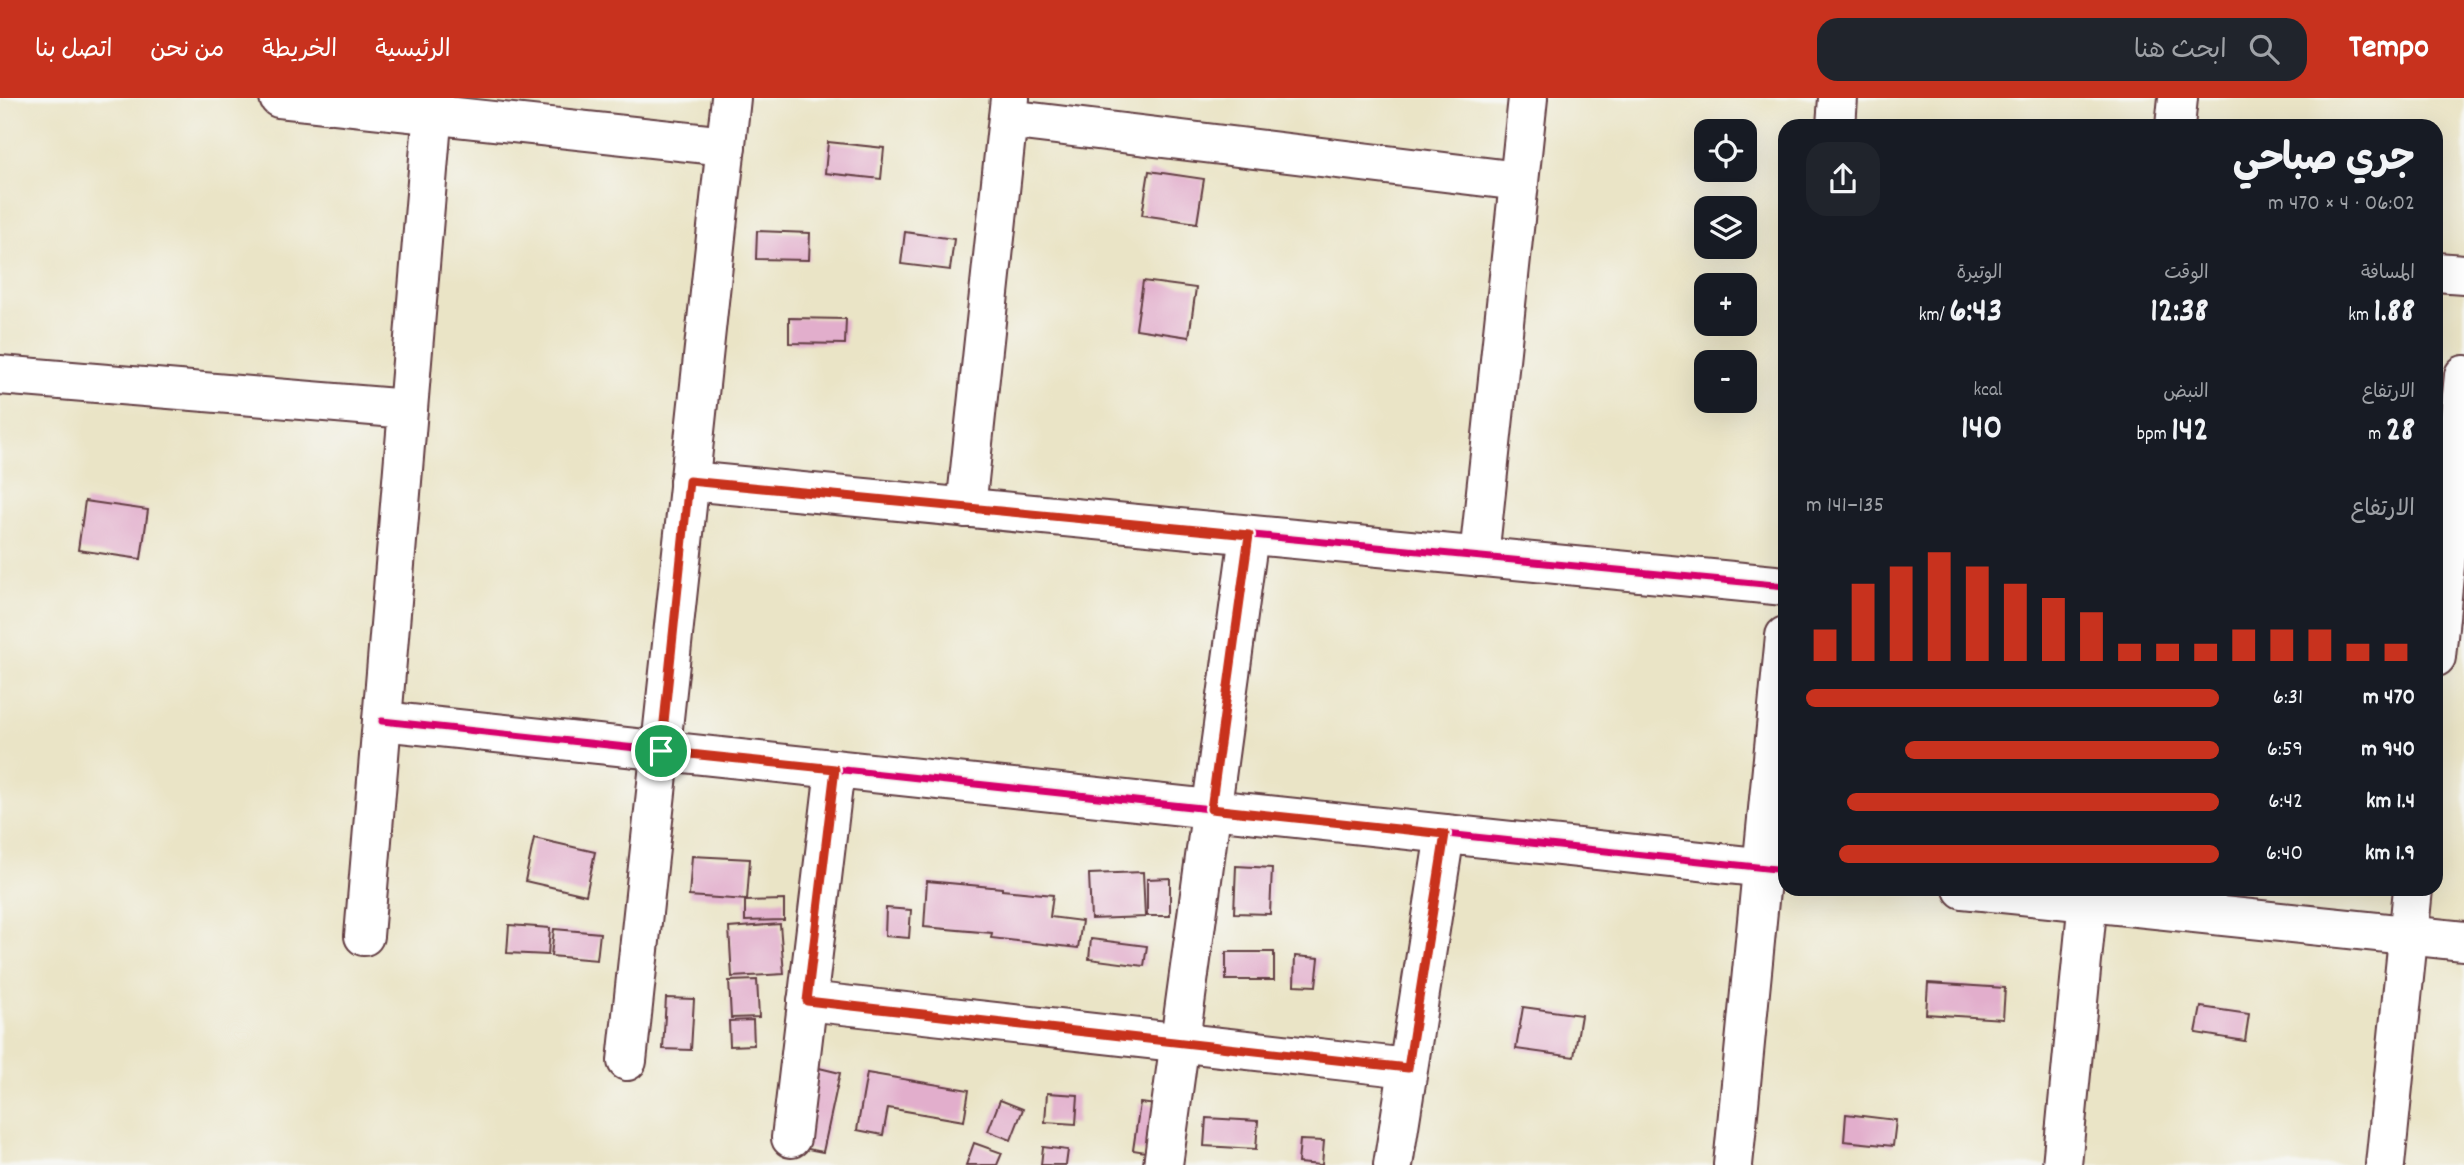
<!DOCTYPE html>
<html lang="ar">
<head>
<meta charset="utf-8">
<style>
  :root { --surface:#171b24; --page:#20242c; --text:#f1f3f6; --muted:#9ea1a6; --accent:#c8321e }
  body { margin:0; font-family:Dekko,"Playpen Sans Arabic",sans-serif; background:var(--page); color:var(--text); direction:rtl; height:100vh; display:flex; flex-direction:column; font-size:26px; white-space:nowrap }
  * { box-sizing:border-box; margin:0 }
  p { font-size:23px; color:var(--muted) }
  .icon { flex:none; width:38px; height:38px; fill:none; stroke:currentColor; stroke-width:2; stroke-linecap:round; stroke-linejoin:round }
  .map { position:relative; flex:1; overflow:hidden; direction:ltr }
  .panel { position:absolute; left:1778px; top:21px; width:665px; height:777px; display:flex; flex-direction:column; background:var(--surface); border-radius:21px; box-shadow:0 7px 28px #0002; direction:rtl }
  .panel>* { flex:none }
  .buttons { position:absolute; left:1694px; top:21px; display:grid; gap:14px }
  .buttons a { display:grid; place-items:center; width:63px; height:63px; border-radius:14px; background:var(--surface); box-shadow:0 7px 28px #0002; font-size:35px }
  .pin { position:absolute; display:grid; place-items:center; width:60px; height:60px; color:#fff; margin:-30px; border:4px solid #fff; border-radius:50%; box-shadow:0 2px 7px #0007 }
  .round { display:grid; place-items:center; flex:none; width:74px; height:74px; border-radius:21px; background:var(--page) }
  .headline { display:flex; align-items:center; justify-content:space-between; height:119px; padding:0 28px }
  h1 { font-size:38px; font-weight:700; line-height:52px }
  .stats { display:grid; grid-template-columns:repeat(3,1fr); gap:10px; height:119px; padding:7px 28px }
  .stats div { display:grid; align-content:center }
  .stats b { font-size:35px; font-weight:700 }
  .stats small { font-size:19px; font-weight:400 }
  .stats p { font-size:19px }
  .chart { height:196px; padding:14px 28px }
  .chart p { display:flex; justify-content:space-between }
  .chart svg { width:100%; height:126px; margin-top:7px; stroke:var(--accent); stroke-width:6 }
  ul { padding:0 28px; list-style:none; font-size:23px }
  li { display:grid; grid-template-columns:112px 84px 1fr; align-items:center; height:52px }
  li i { height:18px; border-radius:9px; background:var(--accent) }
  header { display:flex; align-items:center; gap:42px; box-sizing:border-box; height:98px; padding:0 35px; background:var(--accent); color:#fff }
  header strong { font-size:33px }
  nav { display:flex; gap:38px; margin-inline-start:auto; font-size:24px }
  .search { width:490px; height:63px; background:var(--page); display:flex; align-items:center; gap:18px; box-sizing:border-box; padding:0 24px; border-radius:21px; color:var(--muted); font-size:26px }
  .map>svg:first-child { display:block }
</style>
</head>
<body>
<header>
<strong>Tempo</strong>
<div class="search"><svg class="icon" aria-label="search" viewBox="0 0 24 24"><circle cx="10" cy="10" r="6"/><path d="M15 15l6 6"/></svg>ابحث هنا</div>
<nav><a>الرئيسية</a><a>الخريطة</a><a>من نحن</a><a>اتصل بنا</a></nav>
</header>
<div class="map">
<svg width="2464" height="1067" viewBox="0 0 2464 1067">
  <rect width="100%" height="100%" fill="#f6f6f2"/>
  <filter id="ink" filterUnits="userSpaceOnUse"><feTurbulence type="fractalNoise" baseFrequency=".0143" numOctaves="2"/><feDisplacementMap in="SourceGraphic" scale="14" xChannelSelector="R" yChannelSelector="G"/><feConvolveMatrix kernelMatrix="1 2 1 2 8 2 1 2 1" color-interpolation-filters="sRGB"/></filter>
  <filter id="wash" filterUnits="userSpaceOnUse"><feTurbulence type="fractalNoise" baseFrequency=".00686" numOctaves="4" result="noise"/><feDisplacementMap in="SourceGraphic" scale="28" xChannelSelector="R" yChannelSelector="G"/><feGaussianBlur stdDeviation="1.57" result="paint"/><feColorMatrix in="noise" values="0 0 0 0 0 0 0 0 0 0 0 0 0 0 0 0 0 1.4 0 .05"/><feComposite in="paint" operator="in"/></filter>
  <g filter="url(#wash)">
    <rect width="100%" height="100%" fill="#eae4c6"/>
    <g id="blocks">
      <g fill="#e2aecc">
        <path d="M828 44 884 50 881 81 825 75Z"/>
        <path d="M1149 73 1204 81 1197 125 1142 117Z"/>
        <path d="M757 133 810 135 809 162 756 161Z"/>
        <path d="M905 134 954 141 950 172 901 166Z"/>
        <path d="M1143 183 1196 190 1189 239 1136 231Z"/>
        <path d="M789 220 846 221 845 246 789 245Z"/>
        <path d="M85 403 148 412 141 461 78 452Z"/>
        <path d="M534 740 595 754 586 797 525 783Z"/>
        <path d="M692 758 750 761 747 802 689 798Z"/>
        <path d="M1236 768 1272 770 1270 816 1234 815Z"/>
        <path d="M1143 774 1145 819 1091 821 1089 776Z"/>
        <path d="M1170 780V818H1147V781Z"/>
        <path d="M927 783 1002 790V792L1053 797 1050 819 1082 823 1078 850 991 840 992 835 924 829Z"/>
        <path d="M784 802V822L745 823V803Z"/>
        <path d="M886 810 911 812 909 840 885 838Z"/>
        <path d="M780 826 784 876 732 879 729 830Z"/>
        <path d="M509 827 550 830 548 857 507 855Z"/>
        <path d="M554 831 600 835 597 862 551 858Z"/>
        <path d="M1091 841 1147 848 1144 868 1089 861Z"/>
        <rect x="1226" y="854" width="48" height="28"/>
        <path d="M1295 858 1319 860 1316 888 1294 887Z"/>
        <path d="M757 882 759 919 731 920 729 883Z"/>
        <path d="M1928 885 2005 890 2003 921 1926 916Z"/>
        <path d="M666 900 694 901 691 952 663 951Z"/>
        <path d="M1523 909 1581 917 1574 959 1516 951Z"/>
        <path d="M2201 909 2249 916 2245 943 2196 935Z"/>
        <path d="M753 922 754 947 730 948 729 923Z"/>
        <path d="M815 969 840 975 823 1054 798 1049Z"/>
        <path d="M867 975 969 992 964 1023 888 1010 883 1037 857 1032Z"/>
        <path d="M1047 995 1078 997 1076 1026 1045 1024Z"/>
        <path d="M1000 1002 1023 1011 1011 1042 988 1033Z"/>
        <path d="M1140 1005 1165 1008 1158 1056 1133 1052Z"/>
        <path d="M1846 1016 1896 1022 1893 1048 1844 1043Z"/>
        <path d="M1206 1020 1258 1023 1256 1051 1204 1048Z"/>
        <path d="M1300 1042 1324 1043 1322 1067 1298 1065Z"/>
        <path d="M974 1045 1002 1055 997 1067H966Z"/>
        <path d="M1043 1049 1068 1052 1066 1067H1041Z"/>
      </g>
    </g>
  </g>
  <g filter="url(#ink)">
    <use href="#blocks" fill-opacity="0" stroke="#623d42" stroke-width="2"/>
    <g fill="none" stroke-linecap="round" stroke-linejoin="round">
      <defs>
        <g id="minor">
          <path d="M279 0 726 48"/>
          <path d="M1008 21 1519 83"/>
          <path d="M1836 28 1838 0"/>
          <path d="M2175 28 2178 0"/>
          <path d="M2436 174 2464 176"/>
          <path d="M0 277 408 311"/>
          <path d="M689 383 1785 488"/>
          <path d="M966 410 1010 0"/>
          <path d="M1479 459 1528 0"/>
          <path d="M2436 559 2464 277"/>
          <path d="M382 623 1785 772"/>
          <path d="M1963 791 2464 843"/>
          <path d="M364 838 434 0"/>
          <path d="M807 903 1408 970"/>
          <path d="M627 963 731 0"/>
          <path d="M791 1040 835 671"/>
          <path d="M1163 1067 1249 437"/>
          <path d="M1393 1067 1445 736"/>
          <path d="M1733 1067 1785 538"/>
          <path d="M2062 1067 2089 791"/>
          <path d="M2385 1067 2413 791"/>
        </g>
      </defs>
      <use href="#minor" stroke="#623d42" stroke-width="42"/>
      <use href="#minor" stroke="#fff" stroke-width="38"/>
      <defs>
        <g id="cycleway">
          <path d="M689 383 1785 488"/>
          <path d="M382 623 1785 772"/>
        </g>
      </defs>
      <use href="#cycleway" stroke="#f6f6f2" stroke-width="11"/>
      <use href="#cycleway" stroke="#d6006c" stroke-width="7"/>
    </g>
  </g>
  <g fill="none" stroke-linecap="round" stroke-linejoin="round" filter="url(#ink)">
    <defs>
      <path id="route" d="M689 383 1249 437 1211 711 1445 736 1408 970 807 903 835 671 661 653Z"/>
    </defs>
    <use href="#route" stroke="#fff" stroke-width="14"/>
    <use href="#route" stroke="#c8321e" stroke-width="9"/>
  </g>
</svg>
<div class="buttons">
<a><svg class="icon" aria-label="locate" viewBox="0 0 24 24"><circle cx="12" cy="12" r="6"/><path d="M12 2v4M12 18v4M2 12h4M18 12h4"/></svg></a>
<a><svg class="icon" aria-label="layers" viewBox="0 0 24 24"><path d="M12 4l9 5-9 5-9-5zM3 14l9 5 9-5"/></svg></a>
<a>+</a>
<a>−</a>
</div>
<div class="pin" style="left:661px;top:653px;background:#1e9e55"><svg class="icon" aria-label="arrive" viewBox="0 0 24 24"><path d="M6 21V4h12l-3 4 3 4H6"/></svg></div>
<section class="panel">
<div class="headline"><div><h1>جري صباحي</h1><p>06:02 · 4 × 470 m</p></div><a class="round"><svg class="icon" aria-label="share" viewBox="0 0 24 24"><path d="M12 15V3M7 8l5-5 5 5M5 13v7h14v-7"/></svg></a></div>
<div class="stats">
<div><p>المسافة</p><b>1.88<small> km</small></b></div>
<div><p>الوقت</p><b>12:38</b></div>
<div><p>الوتيرة</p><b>6:43<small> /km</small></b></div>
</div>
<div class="stats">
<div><p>الارتفاع</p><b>28<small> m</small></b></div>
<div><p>النبض</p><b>142<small> bpm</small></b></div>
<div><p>kcal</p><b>140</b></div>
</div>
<div class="chart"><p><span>الارتفاع</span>135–141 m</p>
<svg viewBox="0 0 160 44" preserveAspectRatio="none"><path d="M5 44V33M15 44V17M25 44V11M35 44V6M45 44V11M55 44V17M65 44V22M75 44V27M85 44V38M95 44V38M105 44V38M115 44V33M125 44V33M135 44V33M145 44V38M155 44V38"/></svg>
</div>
<ul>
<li><b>470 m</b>6:31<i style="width:100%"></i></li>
<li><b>940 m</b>6:59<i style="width:76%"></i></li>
<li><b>1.4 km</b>6:42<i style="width:90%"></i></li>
<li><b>1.9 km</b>6:40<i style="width:92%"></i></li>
</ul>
</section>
</div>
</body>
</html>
